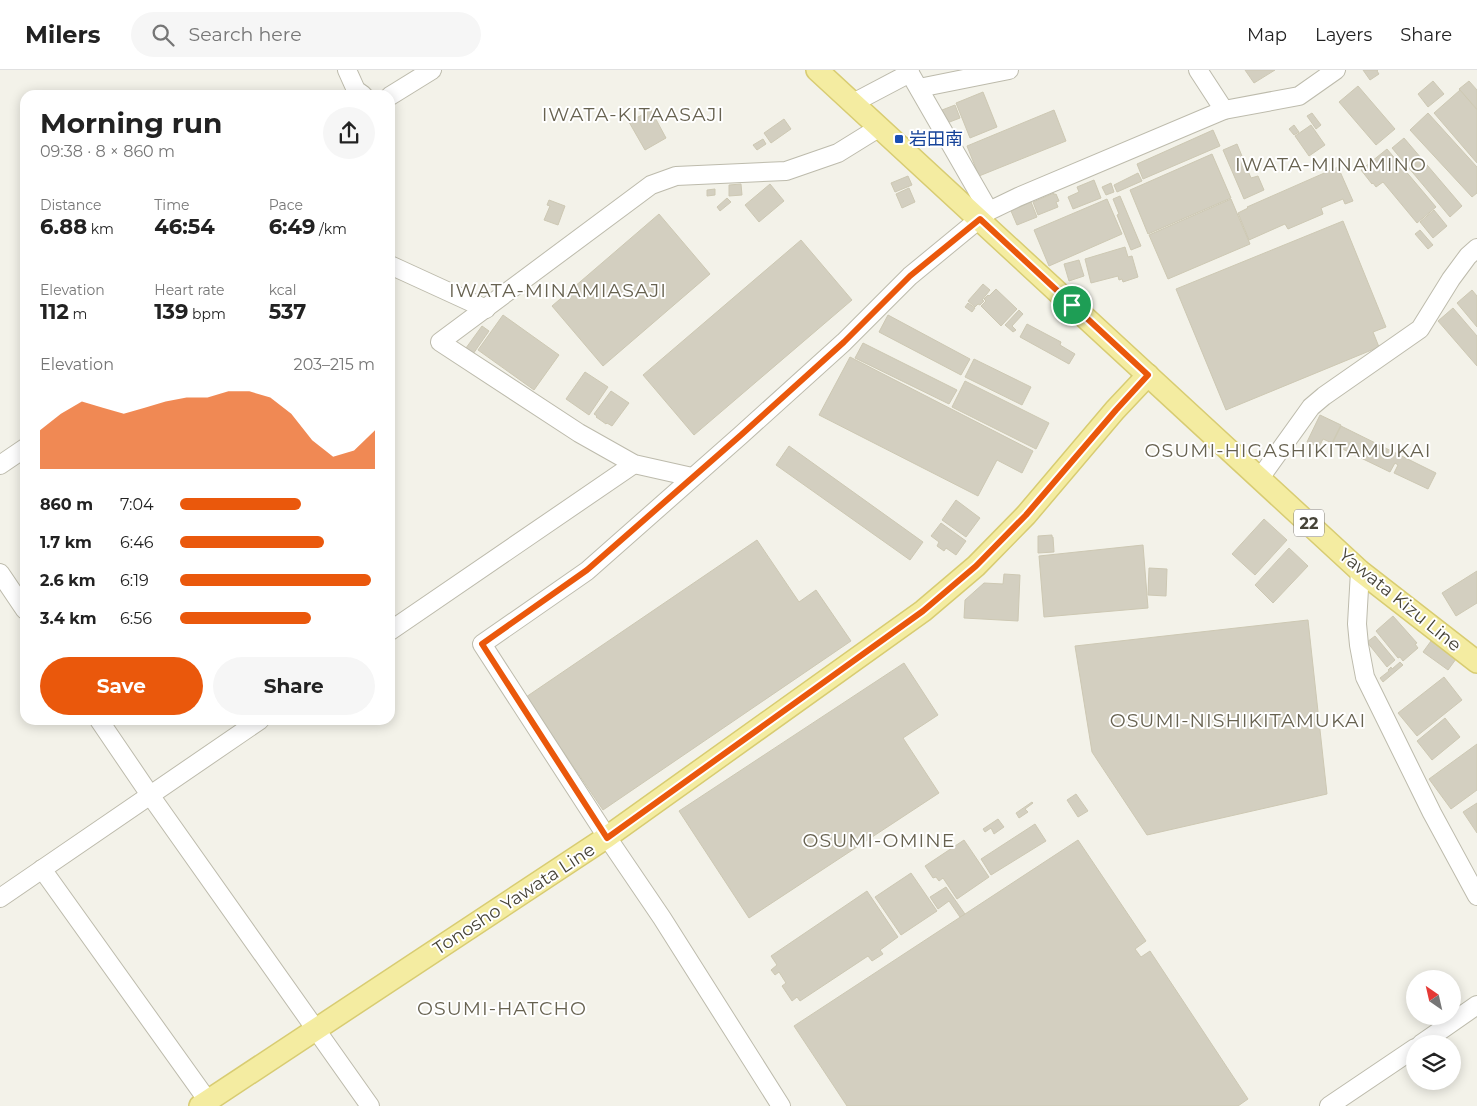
<!DOCTYPE html>
<html lang="en">
<head>
<meta charset="utf-8">
<style>
  :root { --surface:#fff; --page:#f6f6f6; --text:#222; --muted:#767676; --line:#e0e0e0; --accent:#ea580c }
  body { margin:0; font-family:Montserrat,"Noto Sans JP",sans-serif; background:var(--page); color:var(--text); height:100vh; display:flex; flex-direction:column; font-size:19px; white-space:nowrap }
  * { box-sizing:border-box; margin:0 }
  p { font-size:16px; color:var(--muted) }
  .icon { flex:none; width:28px; height:28px; fill:none; stroke:currentColor; stroke-width:2; stroke-linecap:round; stroke-linejoin:round }
  .map { position:relative; flex:1; overflow:hidden }
  .details { position:absolute; left:20px; top:20px; width:375px; height:635px; display:flex; flex-direction:column; background:var(--surface); border-radius:15px; box-shadow:0 2px 12px #0003 }
  .details>* { flex:none }
  .needle { width:32px; rotate:326deg }
  .tools { position:absolute; left:1406px; top:900px; display:grid; gap:10px }
  .tools a { display:grid; place-items:center; width:55px; height:55px; border-radius:50%; background:var(--surface); box-shadow:0 2px 12px #0003; font-size:25px }
  .pin { position:absolute; display:grid; place-items:center; width:42px; height:42px; color:#fff; margin:-21px; border:2px solid #fff; border-radius:50%; box-shadow:0 1px 5px #0007 }
  .round { display:grid; place-items:center; flex:none; width:52px; height:52px; border-radius:26px; background:var(--page) }
  .head { display:flex; align-items:center; justify-content:space-between; height:85px; padding:0 20px }
  h1 { font-size:28px; font-weight:700; line-height:38px }
  .stats { display:grid; grid-template-columns:repeat(3,1fr); gap:8px; height:85px; padding:5px 20px }
  .stats div { display:grid; align-content:center }
  .stats b { font-size:21px; font-weight:700 }
  .stats small { font-size:14px; font-weight:400 }
  .stats p { font-size:14px }
  .chart { height:140px; padding:10px 20px }
  .chart p { display:flex; justify-content:space-between }
  .chart svg { width:100%; height:90px; margin-top:5px; fill:var(--accent); opacity:.7 }
  .primary-button { display:flex; gap:10px; margin-top:auto; padding:10px 20px }
  .primary-button a { flex:1; height:58px; border-radius:30px; background:var(--accent); color:#fff; font-size:20px; font-weight:700; line-height:58px; text-align:center }
  .primary-button a+a { background:var(--page); color:var(--text) }
  ul { padding:0 20px; list-style:none; font-size:16px }
  li { display:grid; grid-template-columns:80px 60px 1fr; align-items:center; height:38px }
  li i { height:12px; border-radius:6px; background:var(--accent) }
  header { display:flex; align-items:center; gap:30px; box-sizing:border-box; height:70px; padding:0 25px; background:var(--surface); border-bottom:1px solid var(--line) }
  header strong { font-size:24px }
  nav { display:flex; gap:28px; margin-inline-start:auto; font-size:18px }
  .search { width:350px; height:45px; background:var(--page); display:flex; align-items:center; gap:12px; box-sizing:border-box; padding:0 18px; border-radius:28px; color:var(--muted); font-size:19px }
  .map>svg:first-child { display:block }
</style>
</head>
<body>
<header>
<strong>Milers</strong>
<div class="search"><svg class="icon" aria-label="search" viewBox="0 0 24 24"><circle cx="10" cy="10" r="6"/><path d="M15 15l6 6"/></svg>Search here</div>
<nav><a>Map</a><a>Layers</a><a>Share</a></nav>
</header>
<div class="map">
<svg width="1477" height="1036" viewBox="0 0 1477 1036">
  <rect width="100%" height="100%" fill="#f3f2e9"/>
  <g fill="#d3cfc0" stroke="#cdc8b3">
    <path d="M1245 0H1275L1254 13Z"/>
    <path d="M1363 0H1378L1377 1 1379 4 1370 10Z"/>
    <path d="M1433 11 1444 24 1428 37 1418 24Z"/>
    <path d="M1469 11 1477 20V39L1459 19Z"/>
    <path d="M1358 16 1395 59 1376 75 1339 32Z"/>
    <path d="M1460 20 1477 40V93L1434 43Z"/>
    <path d="M983 22 997 57 970 68 956 33Z"/>
    <path d="M955 35 960 48 947 53 942 40Z"/>
    <path d="M651 40 666 68 645 80 629 52Z"/>
    <path d="M1054 40 1066 71 979 106 967 76Z"/>
    <path d="M1312 43 1321 55 1316 59 1307 46Z"/>
    <path d="M1428 43 1477 97V123L1472 127 1410 60Z"/>
    <path d="M784 49 791 59 771 73 764 63Z"/>
    <path d="M1294 55 1299 62 1294 65 1289 59Z"/>
    <path d="M1311 55 1325 75 1309 86 1295 66Z"/>
    <path d="M1213 60 1220 76 1143 109 1137 94Z"/>
    <path d="M1404 68 1462 136 1450 147 1392 78Z"/>
    <path d="M763 69 766 74 757 80 753 75Z"/>
    <path d="M1237 74 1251 108 1258 106 1264 120 1244 129 1223 80Z"/>
    <path d="M1387 79 1436 137 1417 153 1383 112 1376 117 1373 113 1372 114 1361 100Z"/>
    <path d="M1212 84 1231 128 1148 164 1130 120Z"/>
    <path d="M1338 97 1353 131 1345 134 1343 129 1321 138 1323 144 1288 159 1285 154 1249 170 1238 143 1248 138 1247 137Z"/>
    <path d="M1138 103 1142 111 1117 122 1114 115Z"/>
    <path d="M908 106 912 115 895 122 891 113Z"/>
    <path d="M1094 110 1101 128 1073 139 1068 127 1079 122 1077 117Z"/>
    <path d="M1111 113 1114 122 1106 125 1102 117Z"/>
    <path d="M741 114 742 125 729 126V115Z"/>
    <path d="M770 114 784 131 759 152 745 135Z"/>
    <path d="M909 118 915 132 902 138 896 124Z"/>
    <path d="M715 119V125L707 126V120Z"/>
    <path d="M1054 123V125L1056 124 1059 131 1056 132 1058 137 1038 145 1033 132Z"/>
    <path d="M1120 126 1141 176 1131 180 1117 145 1119 144 1113 129Z"/>
    <path d="M727 128 731 132 720 141 717 137Z"/>
    <path d="M1107 129 1122 164 1049 196 1034 160Z"/>
    <path d="M1231 129 1250 174 1168 209 1149 165Z"/>
    <path d="M549 130 565 136 558 155 544 150 550 136 547 135Z"/>
    <path d="M1031 132 1037 147 1017 155 1011 141Z"/>
    <path d="M1434 140 1447 156 1433 168 1420 152Z"/>
    <path d="M659 144 710 204 603 296 552 236Z"/>
    <path d="M1343 151 1386 257 1373 262 1379 277 1226 340 1176 219Z"/>
    <path d="M1420 160 1433 175 1428 179 1415 164Z"/>
    <path d="M801 170 852 230 694 365 643 305Z"/>
    <path d="M1125 177 1128 187 1132 186 1138 207 1123 212 1122 209 1119 210 1118 206 1091 213 1085 189Z"/>
    <path d="M1079 190 1084 206 1069 211 1064 194Z"/>
    <path d="M983 214 990 220 982 230 984 231 980 235 978 234 975 237 968 231Z"/>
    <path d="M996 219 1017 239 1001 256 981 236 986 231 984 229 988 225 989 226Z"/>
    <path d="M1472 220 1477 226V257L1457 233Z"/>
    <path d="M968 233 975 238 972 242 965 237Z"/>
    <path d="M1453 238 1477 266V296L1438 251Z"/>
    <path d="M1019 240 1023 244 1012 256 1016 260 1013 262 1005 255Z"/>
    <path d="M503 245 559 285 534 320 478 280Z"/>
    <path d="M888 245 970 289 961 305 879 262Z"/>
    <path d="M1027 254 1061 272 1060 275 1075 284 1069 294 1020 267Z"/>
    <path d="M482 256 489 261 473 284 466 278Z"/>
    <path d="M863 273 957 320 949 334 855 288Z"/>
    <path d="M850 287 1033 381 1022 403 997 390 978 426 819 345Z"/>
    <path d="M974 289 1031 317 1022 335 965 307Z"/>
    <path d="M585 302 608 317 589 345 566 329Z"/>
    <path d="M965 311 1049 353 1036 379 952 337Z"/>
    <path d="M611 321 629 333 612 356 607 353 606 354 596 347 597 346 594 344Z"/>
    <path d="M1320 345 1341 355 1332 373 1323 369 1319 377 1307 372Z"/>
    <path d="M1341 356 1436 403 1428 419 1394 403 1398 395 1395 393 1390 402 1332 374Z"/>
    <path d="M789 376 923 472 910 490 776 395Z"/>
    <path d="M956 430 980 448 966 467 942 450Z"/>
    <path d="M1264 449 1287 470 1255 505 1232 484Z"/>
    <path d="M941 453 966 471 956 485 946 478 944 481 937 476 939 472 931 466Z"/>
    <path d="M1052 465V467H1053L1054 482 1038 483V466Z"/>
    <path d="M757 470 799 532 816 520 851 571 603 740 526 627Z"/>
    <path d="M1143 475 1148 538 1044 547 1039 486Z"/>
    <path d="M1289 478 1308 496 1273 533 1255 515Z"/>
    <path d="M1149 498 1167 499 1166 526 1148 525Z"/>
    <path d="M1477 501V533L1456 546 1442 523Z"/>
    <path d="M1004 504 1020 505 1018 551 964 548 965 530 984 513 1003 514Z"/>
    <path d="M1393 546 1417 573 1415 574 1418 578 1403 591 1400 587 1398 588 1376 561Z"/>
    <path d="M1308 550 1327 724 1147 765 1092 682 1075 576Z"/>
    <path d="M1375 566 1395 590 1387 597 1367 572Z"/>
    <path d="M1431 571 1456 589 1448 600 1423 582Z"/>
    <path d="M1400 592 1403 595 1383 612 1380 608 1389 601 1388 600 1391 597 1392 599Z"/>
    <path d="M904 593 938 645 903 668 939 723 749 848 679 741Z"/>
    <path d="M1444 607 1462 630 1417 666 1398 643Z"/>
    <path d="M1445 648 1460 667 1432 690 1417 671Z"/>
    <path d="M1477 674V720L1451 739 1429 709Z"/>
    <path d="M1076 724 1088 741 1078 747 1067 730Z"/>
    <path d="M1032 732 1033 733 1025 739 1028 742 1019 748 1016 743Z"/>
    <path d="M1477 733V763L1463 742Z"/>
    <path d="M998 749 1004 757 994 764 991 758 985 762 983 759Z"/>
    <path d="M1035 754 1046 771 991 805 981 789Z"/>
    <path d="M964 770 989 807 957 829 943 808 939 811 936 807 933 808 925 796Z"/>
    <path d="M1078 770 1146 871 1135 879 1141 887 1150 881 1248 1029 1238 1036H847L794 956Z"/>
    <path d="M911 803 937 841 901 865 875 827Z"/>
    <path d="M946 817 965 844 960 847 949 831 938 839 930 827Z"/>
    <path d="M867 821 898 867 880 880 883 884 872 891 868 886 800 931 797 927 792 931 782 916 786 913 779 902 775 905 771 900 777 895 771 886Z"/>
  </g>
  <g fill="none" stroke-linecap="round" stroke-linejoin="round">
    <defs>
      <g id="minor">
        <path d="M347 0 356 20 363 25"/>
        <path d="M908 0 989 141"/>
        <path d="M1198 0 1224 40"/>
        <path d="M919 18 1009 0"/>
        <path d="M390 26 432 0"/>
        <path d="M853 33 910 3"/>
        <path d="M390 195 486 239"/>
        <path d="M0 395 25 378"/>
        <path d="M692 407 634 394 579 363 440 272 651 115 676 106 786 101 838 83 880 57"/>
        <path d="M1260 408 1311 337 1324 326 1420 259 1451 209 1468 186 1477 178"/>
        <path d="M1360 501 1357 554 1359 575 1365 607 1432 743 1477 826"/>
        <path d="M0 503 25 540"/>
        <path d="M390 561 634 394"/>
        <path d="M99 650 150 725 370 1036"/>
        <path d="M42 799 208 1031"/>
        <path d="M0 828 260 650"/>
        <path d="M1421 974 1477 935"/>
        <path d="M781 1036 662 848 607 767 482 574 587 501 741 365 844 272 910 206 989 141 1018 127 1224 40 1299 26 1336 0"/>
        <path d="M1329 1036 1415 978"/>
      </g>
      <g id="major">
        <path d="M817 0 1360 501 1477 592"/>
        <path d="M200 1036 607 767 923 541 976 496 1026 445 1115 340 1148 305"/>
      </g>
    </defs>
    <use href="#minor" stroke="#bdbbac" stroke-width="20"/>
    <use href="#major" stroke="#d8cc72" stroke-width="24"/>
    <use href="#minor" stroke="#fff" stroke-width="18"/>
    <use href="#major" stroke="#f4eca1" stroke-width="21"/>
  </g>
  <g fill="none" stroke-linecap="round" stroke-linejoin="round">
    <defs>
      <path id="route" d="M980 149 1148 305 1116 340 1026 445 976 496 923 541 607 768 482 574 587 500 741 365 844 272 910 206Z"/>
    </defs>
    <use href="#route" stroke="#fff" stroke-width="10"/>
    <use href="#route" stroke="#ea580c" stroke-width="6"/>
  </g>
  <rect fill="#1a4fb4" stroke="#fff" stroke-width="2" x="894" y="64" width="10" height="10" rx="2.5"/>
  <g text-anchor="middle" dominant-baseline="central" stroke-width="4" stroke-linejoin="round" paint-order="stroke">
    <rect fill="#fff" stroke="#7e7b74" stroke-width="1" x="1294" y="439.5" width="30" height="27" rx="4"/>
    <g font-size="16" font-weight="bold" fill="#464338">
      <text x="1309" y="453">22</text>
    </g>
    <g font-size="18" fill="#164399" stroke="#fff" text-anchor="start">
      <text x="909" y="69">岩田南</text>
    </g>
    <g font-size="18" fill="#464338" stroke="#fff">
      <text transform="translate(1400 530) rotate(39)">Yawata Kizu Line</text>
      <text transform="translate(514 829) rotate(-33)">Tonosho Yawata Line</text>
    </g>
    <g font-size="19" letter-spacing="1" fill="#676250" stroke="#fff">
      <text x="633" y="44">IWATA-KITAASAJI</text>
      <text x="1331" y="94">IWATA-MINAMINO</text>
      <text x="558" y="220">IWATA-MINAMIASAJI</text>
      <text x="1288" y="380">OSUMI-HIGASHIKITAMUKAI</text>
      <text x="1238" y="650">OSUMI-NISHIKITAMUKAI</text>
      <text x="879" y="770">OSUMI-OMINE</text>
      <text x="502" y="938">OSUMI-HATCHO</text>
    </g>
  </g>
</svg>
<div class="tools">
<a><svg class="needle" viewBox="-14 -14 28 28"><path d="M0-13l5 13h-10z" fill="#e53935"/><path d="M0 13l5-13h-10z" fill="#767676"/></svg></a>
<a><svg class="icon" aria-label="layers" viewBox="0 0 24 24"><path d="M12 4l9 5-9 5-9-5zM3 14l9 5 9-5"/></svg></a>
</div>
<div class="pin" style="left:1072px;top:235px;background:#1e9e55"><svg class="icon" aria-label="arrive" viewBox="0 0 24 24"><path d="M6 21V4h12l-3 4 3 4H6"/></svg></div>
<section class="details">
<div class="head"><div><h1>Morning run</h1><p>09:38 · 8 × 860 m</p></div><a class="round"><svg class="icon" aria-label="share" viewBox="0 0 24 24"><path d="M12 15V3M7 8l5-5 5 5M5 13v7h14v-7"/></svg></a></div>
<div class="stats">
<div><p>Distance</p><b>6.88<small> km</small></b></div>
<div><p>Time</p><b>46:54</b></div>
<div><p>Pace</p><b>6:49<small> /km</small></b></div>
</div>
<div class="stats">
<div><p>Elevation</p><b>112<small> m</small></b></div>
<div><p>Heart rate</p><b>139<small> bpm</small></b></div>
<div><p>kcal</p><b>537</b></div>
</div>
<div class="chart"><p><span>Elevation</span>203–215 m</p>
<svg viewBox="0 0 160 44" preserveAspectRatio="none"><path d="M0 44V25L10 17L20 11L30 14L40 17L50 14L60 11L70 9L80 9L90 6L100 6L110 9L120 17L130 30L140 38L150 35L160 25V44z"/></svg>
</div>
<ul>
<li><b>860 m</b>7:04<i style="width:62%"></i></li>
<li><b>1.7 km</b>6:46<i style="width:74%"></i></li>
<li><b>2.6 km</b>6:19<i style="width:98%"></i></li>
<li><b>3.4 km</b>6:56<i style="width:67%"></i></li>
</ul>
<div class="primary-button"><a>Save</a><a>Share</a></div>
</section>
</div>
</body>
</html>
